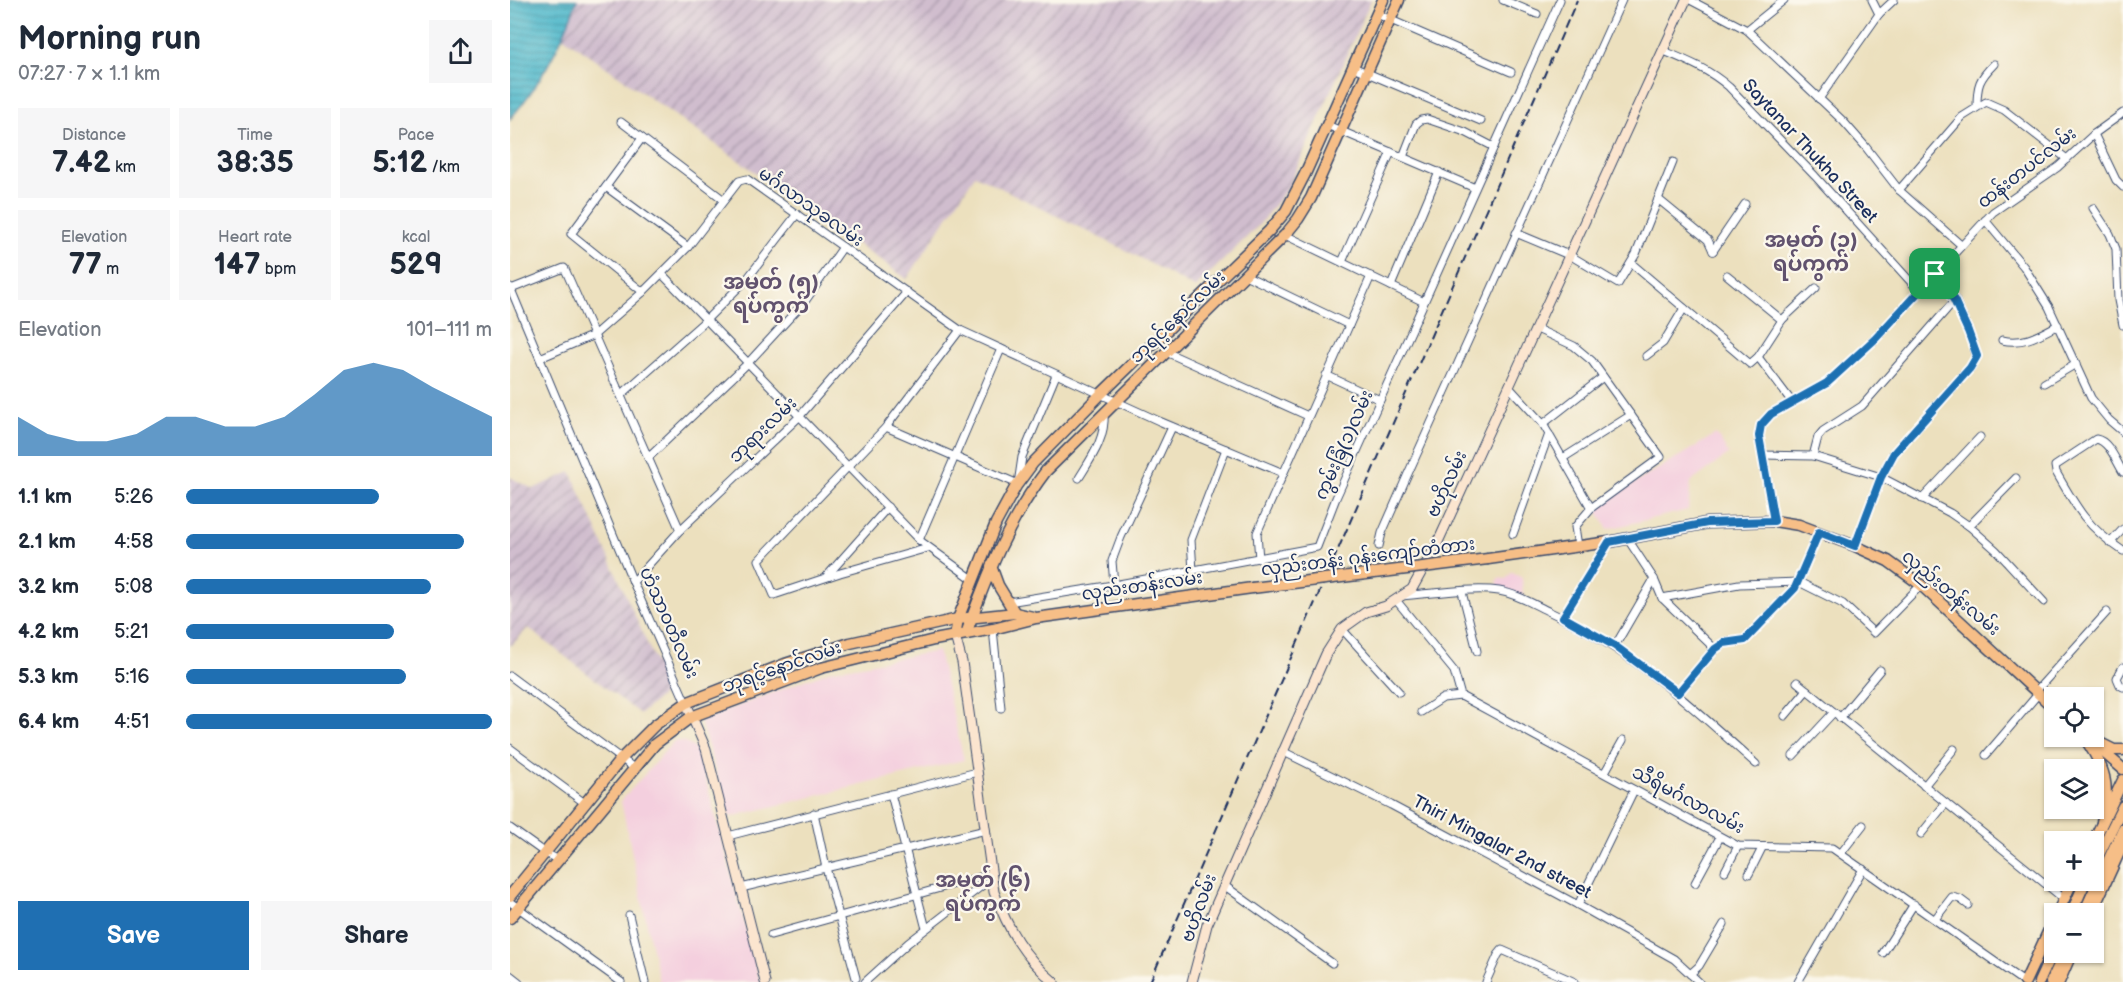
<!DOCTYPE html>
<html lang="en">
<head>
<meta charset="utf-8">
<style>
  :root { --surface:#fff; --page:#f6f6f7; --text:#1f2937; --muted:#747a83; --accent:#1f6fb2 }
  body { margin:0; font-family:"Balsamiq Sans","Noto Sans Myanmar",sans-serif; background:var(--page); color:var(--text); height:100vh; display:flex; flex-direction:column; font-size:22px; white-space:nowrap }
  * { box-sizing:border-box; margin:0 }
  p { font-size:20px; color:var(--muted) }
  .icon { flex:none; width:33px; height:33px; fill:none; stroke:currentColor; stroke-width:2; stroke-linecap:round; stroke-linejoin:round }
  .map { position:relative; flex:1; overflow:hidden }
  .details { display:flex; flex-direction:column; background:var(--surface); width:510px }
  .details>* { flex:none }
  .controls { position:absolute; left:1534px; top:687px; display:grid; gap:12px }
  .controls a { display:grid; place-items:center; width:60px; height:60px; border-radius:0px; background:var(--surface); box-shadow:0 2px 4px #0004; font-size:30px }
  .pin { position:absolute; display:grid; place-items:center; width:51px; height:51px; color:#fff; margin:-26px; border-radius:12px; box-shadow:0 3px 9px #0006 }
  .round { display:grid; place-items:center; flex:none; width:63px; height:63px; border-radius:0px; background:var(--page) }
  .head { display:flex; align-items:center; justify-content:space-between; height:102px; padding:0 18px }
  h1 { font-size:33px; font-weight:800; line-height:45px }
  .stats { display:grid; grid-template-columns:repeat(3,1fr); gap:9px; height:102px; padding:6px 18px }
  .stats div { display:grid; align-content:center; border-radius:0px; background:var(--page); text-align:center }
  .stats b { font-size:30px; font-weight:800 }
  .stats small { font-size:16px; font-weight:400 }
  .stats p { font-size:16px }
  .chart { height:168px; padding:12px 18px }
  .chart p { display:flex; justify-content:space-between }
  .chart svg { width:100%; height:108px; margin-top:6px; fill:var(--accent); opacity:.7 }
  .primary-button { display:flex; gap:12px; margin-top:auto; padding:12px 18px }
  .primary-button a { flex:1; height:69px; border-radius:0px; background:var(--accent); color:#fff; font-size:24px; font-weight:800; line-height:69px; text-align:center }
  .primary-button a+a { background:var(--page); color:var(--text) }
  ul { padding:0 18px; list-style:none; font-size:20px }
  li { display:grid; grid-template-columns:96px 72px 1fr; align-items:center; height:45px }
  li i { height:15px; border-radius:8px; background:var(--accent) }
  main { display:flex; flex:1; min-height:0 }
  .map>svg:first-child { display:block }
</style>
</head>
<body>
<main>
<section class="details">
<div class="head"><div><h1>Morning run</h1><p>07:27 · 7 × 1.1 km</p></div><a class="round"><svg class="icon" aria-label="share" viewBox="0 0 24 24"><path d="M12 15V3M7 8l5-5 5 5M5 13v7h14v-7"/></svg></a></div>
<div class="stats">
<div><p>Distance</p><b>7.42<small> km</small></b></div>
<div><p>Time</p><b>38:35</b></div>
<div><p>Pace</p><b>5:12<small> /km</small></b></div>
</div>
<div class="stats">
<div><p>Elevation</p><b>77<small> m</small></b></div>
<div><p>Heart rate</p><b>147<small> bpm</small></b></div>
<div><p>kcal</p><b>529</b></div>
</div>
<div class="chart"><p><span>Elevation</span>101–111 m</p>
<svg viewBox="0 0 160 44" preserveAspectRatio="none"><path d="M0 44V28L10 35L20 38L30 38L40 35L50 28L60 28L70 32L80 32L90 28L100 19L110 9L120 6L130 9L140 16L150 22L160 28V44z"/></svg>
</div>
<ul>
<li><b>1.1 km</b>5:26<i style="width:63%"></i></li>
<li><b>2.1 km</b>4:58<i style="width:91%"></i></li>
<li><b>3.2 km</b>5:08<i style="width:80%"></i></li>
<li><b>4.2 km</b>5:21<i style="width:68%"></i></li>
<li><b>5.3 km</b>5:16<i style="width:72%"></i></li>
<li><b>6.4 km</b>4:51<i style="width:100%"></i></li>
</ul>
<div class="primary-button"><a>Save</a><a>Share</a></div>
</section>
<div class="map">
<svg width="1613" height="982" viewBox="0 0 1613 982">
  <defs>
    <pattern id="industrial-furrows" width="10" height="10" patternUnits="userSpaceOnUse" patternTransform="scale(1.5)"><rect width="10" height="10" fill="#d0bdce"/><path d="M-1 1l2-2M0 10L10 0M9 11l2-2" fill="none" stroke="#a89aaa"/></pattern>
    <pattern id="water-rules" width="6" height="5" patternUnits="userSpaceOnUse" patternTransform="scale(1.5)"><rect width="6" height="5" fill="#4eb8cb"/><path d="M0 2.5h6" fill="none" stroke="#4096a8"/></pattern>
  </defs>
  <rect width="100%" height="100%" fill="#fbf7ec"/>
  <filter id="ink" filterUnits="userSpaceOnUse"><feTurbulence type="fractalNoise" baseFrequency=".0167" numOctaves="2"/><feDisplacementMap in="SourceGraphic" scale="12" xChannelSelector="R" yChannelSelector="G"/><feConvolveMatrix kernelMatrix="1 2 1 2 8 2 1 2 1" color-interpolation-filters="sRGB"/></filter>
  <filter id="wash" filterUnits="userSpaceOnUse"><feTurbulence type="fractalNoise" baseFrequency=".008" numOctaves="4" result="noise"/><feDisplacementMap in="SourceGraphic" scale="24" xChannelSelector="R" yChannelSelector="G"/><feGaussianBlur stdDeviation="1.35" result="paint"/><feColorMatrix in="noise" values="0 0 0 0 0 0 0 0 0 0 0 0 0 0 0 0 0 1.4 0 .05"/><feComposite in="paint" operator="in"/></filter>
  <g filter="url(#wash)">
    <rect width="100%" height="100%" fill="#ece0be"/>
    <g fill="#f4cfde">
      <path d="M1206 434 1219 454 1181 482 1178 510 1098 529 1085 507Z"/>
      <path d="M1002 572 1012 577 1013 597 987 590 988 578 996 579Z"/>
      <path d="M428 651 454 760 220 817 190 721 319 671Z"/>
      <path d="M164 741H173L184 748 190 758 250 982H149L111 801Z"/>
    </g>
    <g fill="url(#industrial-furrows)">
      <path d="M67 0H861L779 186 748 226 685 288 621 253 465 175 397 279 52 36Z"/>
      <path d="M61 472 158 690 130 714 18 628 1 646 0 645V477L23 489Z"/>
    </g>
    <path fill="url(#water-rules)" stroke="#347494" stroke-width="1.5" d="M0 0H67C52 43 30 85 0 119Z"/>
  </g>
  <g filter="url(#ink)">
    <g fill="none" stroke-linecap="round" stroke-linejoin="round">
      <defs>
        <g id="minor">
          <path d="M993 0 1027 14"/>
          <path d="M1180 0 1237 30 1333 121 1355 146 1389 190 1451 245"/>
          <path d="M1362 0 1369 14"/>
          <path d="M867 14 1001 72"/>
          <path d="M1237 30 1274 0"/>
          <path d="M1154 51C1178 61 1200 70 1219 87L1305 176 1409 291"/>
          <path d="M843 67 971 121"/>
          <path d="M1309 99 1369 14 1384 0"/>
          <path d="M1467 106C1467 85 1469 79 1484 64"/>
          <path d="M111 122 214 200"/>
          <path d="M817 125 965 188"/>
          <path d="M1584 134 1606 180 1613 187"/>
          <path d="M132 138 61 234 133 292"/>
          <path d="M893 157 906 124 911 120 917 119 955 132 984 147"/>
          <path d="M96 187 178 247"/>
          <path d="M1389 190 1452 117 1476 102 1494 110 1557 159"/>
          <path d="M1148 199 1198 240 1203 251"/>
          <path d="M1583 208 1600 234 1606 249 1608 300 1613 325"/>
          <path d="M1475 220 1514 267 1539 307 1581 398 1599 420 1613 432"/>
          <path d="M1006 233 1061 256 1108 284 1126 254 1163 162"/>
          <path d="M775 235 914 302"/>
          <path d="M1203 251 1235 204"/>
          <path d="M832 262 881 152"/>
          <path d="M1121 263 1240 364 1248 357 1272 320 1306 288"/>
          <path d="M152 274 409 540 464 580"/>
          <path d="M735 275 839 325"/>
          <path d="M1217 275 1272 320"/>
          <path d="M881 286 929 172"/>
          <path d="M0 287 123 582 176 703"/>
          <path d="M1 289 54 268 55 269 170 530"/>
          <path d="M1027 329 1064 346 1082 361 1151 457 1081 508 1065 527 1068 546"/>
          <path d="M1492 340C1514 345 1529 335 1548 325"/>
          <path d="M656 352 798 416"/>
          <path d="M1136 356 1153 343 1174 308"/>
          <path d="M1248 357 1282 402"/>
          <path d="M30 358 84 335 133 292 178 247 229 181 237 179 450 330 649 421 773 473"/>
          <path d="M816 375 870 400"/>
          <path d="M1534 383 1566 364"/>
          <path d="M1000 388 1033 424 1081 508"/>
          <path d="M111 395 195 321 237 279 287 214"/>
          <path d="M1033 424 1093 377"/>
          <path d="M376 427 508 484 512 457 546 375"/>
          <path d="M1253 455 1303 456 1371 477 1440 513 1459 526 1486 550 1534 602"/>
          <path d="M1303 456 1308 437 1313 431 1352 406 1445 300"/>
          <path d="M138 458 237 364 296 300 333 247"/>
          <path d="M1053 458 1121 415"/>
          <path d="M1613 472C1606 461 1599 441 1586 439L1545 466 1546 472C1567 509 1577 527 1613 551"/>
          <path d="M569 478C582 457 596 438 594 413"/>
          <path d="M1412 499 1470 437"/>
          <path d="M1264 521 1249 436 1251 425 1261 414 1317 383 1365 339 1483 212 1548 167 1584 134 1613 113"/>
          <path d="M1459 526 1506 478"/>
          <path d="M1003 534 1039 434"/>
          <path d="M1117 538 1144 579 1152 598 1205 649"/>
          <path d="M409 540 491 349"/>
          <path d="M1600 543 1613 529"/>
          <path d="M869 546 872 533 897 476 1112 0"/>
          <path d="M1345 546 1371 477 1384 453 1460 368 1467 356 1458 331 1445 300 1425 274"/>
          <path d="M418 548 330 573 264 595 249 560 376 427 450 330"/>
          <path d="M749 559 747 533 861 276"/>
          <path d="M683 571 681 540 716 449"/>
          <path d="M316 577 378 507"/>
          <path d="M123 582 170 530 289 417 397 292"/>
          <path d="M604 585 602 561 611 537 662 427"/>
          <path d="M952 592 967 651"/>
          <path d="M892 596C920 594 962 587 989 591 1007 594 1023 604 1040 612 1120 649 1181 705 1246 764"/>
          <path d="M1152 598 1229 584 1289 582 1333 604 1364 633 1411 585"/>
          <path d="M886 600 944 671 951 696"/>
          <path d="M498 602 609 584 807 547 826 498 1050 0"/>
          <path d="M1053 617 1099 542"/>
          <path d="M483 629 491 708"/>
          <path d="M832 629 889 692"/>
          <path d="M1105 646 1144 579"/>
          <path d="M1613 667 1607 678 1610 685 1613 687"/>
          <path d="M0 676 124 768"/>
          <path d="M1287 682 1554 899"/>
          <path d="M1526 691 1597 612"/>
          <path d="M1168 693 1205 649 1214 643 1235 640 1285 588 1309 532"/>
          <path d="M951 696 1228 846 1322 848 1514 982"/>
          <path d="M911 712 933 698 951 696"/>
          <path d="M1275 716 1297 690"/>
          <path d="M1330 718 1370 670"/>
          <path d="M0 748 76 804"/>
          <path d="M772 751 881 805 1068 905 1164 959 1189 982"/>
          <path d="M1476 755 1529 693"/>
          <path d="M1283 756 1324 712"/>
          <path d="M1095 772 1113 740"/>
          <path d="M1414 786 1444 749"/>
          <path d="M381 794 415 925"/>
          <path d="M304 813 316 868 346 978"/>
          <path d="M0 828 35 853 49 860"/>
          <path d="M1411 834 1436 803"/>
          <path d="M218 836 467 772"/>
          <path d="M1331 853 1353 825"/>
          <path d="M1215 871 1228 846"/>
          <path d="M1239 874 1252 848"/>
          <path d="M1185 883 1210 837"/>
          <path d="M715 886 822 963"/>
          <path d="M231 888 476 830"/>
          <path d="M0 902 111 982"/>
          <path d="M1068 905 1124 790"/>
          <path d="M119 915 135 982"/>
          <path d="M1425 919 1442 897 1450 899 1458 905"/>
          <path d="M261 935 470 877"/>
          <path d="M1373 953 1404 904"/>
          <path d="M1180 974 1189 966 1214 924"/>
          <path d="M0 975 9 982"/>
          <path d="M355 982 398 943 482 878"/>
          <path d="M976 982 988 955 992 950 1065 982"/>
          <path d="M1288 982 1353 869"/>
        </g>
        <g id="secondary">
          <path d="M445 636 452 662 484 892C498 929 513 956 544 982"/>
          <path d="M176 703 196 749 255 982"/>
          <path d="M682 982 697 925 816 654 832 629 856 612 876 606 902 589 928 542 1176 0"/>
        </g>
        <g id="primary">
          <path d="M978 559 1099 542 1197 523 1264 521 1289 525 1345 546 1378 561 1411 585 1545 709"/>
          <path d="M481 566 488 585 505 613"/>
          <path d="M456 634C477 575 498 521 536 471L775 235 788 219 801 198 889 0"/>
          <path d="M445 636 448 619 486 523 506 486 523 463 590 395 759 231 776 211 795 174 873 0"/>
          <path d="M1573 736C1595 766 1601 786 1592 822"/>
          <path d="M1588 742 1604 750H1613"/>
          <path d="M1584 744 1613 769"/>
          <path d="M1583 842 1613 780"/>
          <path d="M0 896 111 759 145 725 176 703 275 664 340 643 448 619 505 613 523 617"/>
          <path d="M1547 914 1563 880"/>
          <path d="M1581 914 1613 844"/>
          <path d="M0 918 145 744 181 717 311 668 424 640 483 629 526 618 742 588"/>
          <path d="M1515 982 1545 917"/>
          <path d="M1549 982 1562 952"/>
        </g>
        <g id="trunk">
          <path d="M1584 864 1613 806"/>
          <path d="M1573 914 1613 829"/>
          <path d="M1529 982 1545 947"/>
          <path d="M1541 982 1555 952"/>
        </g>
      </defs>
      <use href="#minor" stroke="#3a4a6c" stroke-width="9"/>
      <use href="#secondary" stroke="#3a4a6c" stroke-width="11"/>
      <use href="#primary" stroke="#3a4a6c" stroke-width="13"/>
      <use href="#trunk" stroke="#3a4a6c" stroke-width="13"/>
      <use href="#minor" stroke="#fff" stroke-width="7"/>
      <use href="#secondary" stroke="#fbe5cf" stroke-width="9"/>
      <use href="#primary" stroke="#f6be87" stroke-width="10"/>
      <use href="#trunk" stroke="#f6be87" stroke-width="10"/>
      <path stroke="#1b2f5e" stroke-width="2" stroke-dasharray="9 4.5" stroke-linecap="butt" d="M640 982 1067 0"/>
      <defs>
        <path id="primary-bridge" d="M742 588 978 559"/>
        <path id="trunk-bridge" d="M1561 914 1576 880"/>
      </defs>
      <use href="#primary-bridge" stroke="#3a4a6c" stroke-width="13" stroke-linecap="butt"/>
      <use href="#trunk-bridge" stroke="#3a4a6c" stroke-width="13" stroke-linecap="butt"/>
      <use href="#primary-bridge" stroke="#f6be87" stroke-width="10"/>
      <use href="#trunk-bridge" stroke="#f6be87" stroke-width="10"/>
    </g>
  </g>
  <g fill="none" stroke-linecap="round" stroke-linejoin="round" filter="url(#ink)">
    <defs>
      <path id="route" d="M1425 274 1444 300 1458 331 1467 356 1460 368 1384 453 1371 477 1345 546 1309 532 1285 588 1235 640 1214 643 1205 649 1168 693 1105 646 1053 617 1099 542 1197 523 1264 521 1249 436 1251 425 1261 414 1317 383 1365 339Z"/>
    </defs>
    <use href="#route" stroke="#fff" stroke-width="12"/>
    <use href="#route" stroke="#1f6fb2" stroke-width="8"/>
  </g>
  <g text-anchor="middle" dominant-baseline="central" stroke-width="4.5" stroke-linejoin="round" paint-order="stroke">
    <g font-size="18" fill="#1b2f5e" stroke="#fbf7ec">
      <text transform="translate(1300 151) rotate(47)">Saytanar Thukha Street</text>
      <text transform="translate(1517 168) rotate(-38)">ထန်းတပင်လမ်း</text>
      <text transform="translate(301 207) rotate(35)">မင်္ဂလာသုခလမ်း</text>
      <text transform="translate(668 317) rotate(-44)">ဘုရင့်နောင်လမ်း</text>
      <text transform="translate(253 430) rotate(-44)">ဘုရားလမ်း</text>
      <text transform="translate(834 445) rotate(-66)">ကွမ်းခြံ(၁)လမ်း</text>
      <text transform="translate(937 484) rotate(-65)">ဗဟိုလမ်း</text>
      <text transform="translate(858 557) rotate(-7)">လှည်းတန်း ဂုန်းကျော်တံတား</text>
      <text transform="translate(632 586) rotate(-8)">လှည်းတန်းလမ်း</text>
      <text transform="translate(1441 593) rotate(40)">လှည်းတန်းလမ်း</text>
      <text transform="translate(159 623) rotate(66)">ဟံသာဝတီလမ်း</text>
      <text transform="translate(272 667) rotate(-19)">ဘုရင့်နောင်လမ်း</text>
      <text transform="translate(1178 800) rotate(28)">သီရိမင်္ဂလာလမ်း</text>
      <text transform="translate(992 847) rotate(28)">Thiri Mingalar 2nd street</text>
      <text transform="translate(689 908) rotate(-70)">ဗဟိုလမ်း</text>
    </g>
    <g font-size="21" font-weight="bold" fill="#61526e" stroke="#fbf7ec">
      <text x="1301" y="240">အမှတ် (၃)<tspan x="1301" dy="24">ရပ်ကွက်</tspan></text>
      <text x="261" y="282">အမှတ် (၅)<tspan x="261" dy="24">ရပ်ကွက်</tspan></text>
      <text x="473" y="880">အမှတ် (၆)<tspan x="473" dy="24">ရပ်ကွက်</tspan></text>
    </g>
  </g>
</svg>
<div class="controls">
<a><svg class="icon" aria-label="locate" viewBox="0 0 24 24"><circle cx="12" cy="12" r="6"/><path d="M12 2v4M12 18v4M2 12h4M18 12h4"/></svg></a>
<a><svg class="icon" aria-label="layers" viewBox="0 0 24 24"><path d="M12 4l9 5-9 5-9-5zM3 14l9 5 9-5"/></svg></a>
<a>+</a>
<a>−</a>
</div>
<div class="pin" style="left:1425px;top:274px;background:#1e9e55"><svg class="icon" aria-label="arrive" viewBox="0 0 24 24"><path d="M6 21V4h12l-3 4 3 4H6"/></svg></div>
</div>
</main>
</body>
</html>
